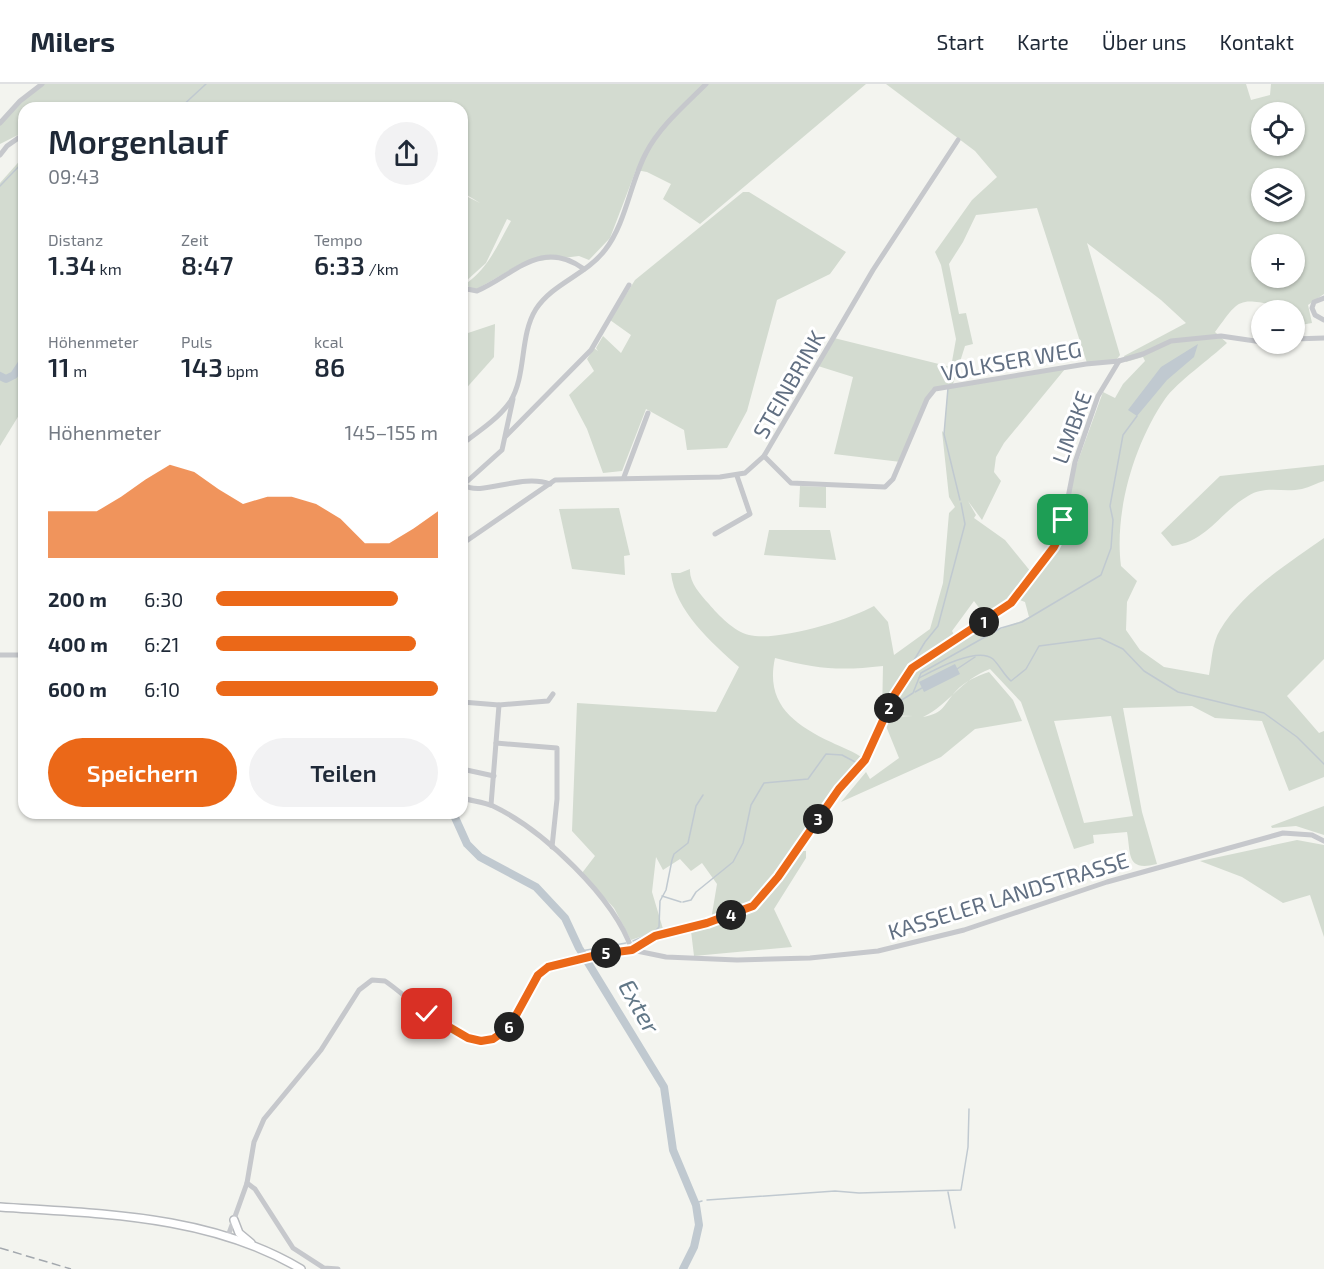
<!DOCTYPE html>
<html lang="de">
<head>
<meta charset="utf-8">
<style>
  :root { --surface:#fff; --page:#f2f2f3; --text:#1f2937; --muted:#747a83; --line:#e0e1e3; --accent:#eb6818 }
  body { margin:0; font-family:"Exo 2",sans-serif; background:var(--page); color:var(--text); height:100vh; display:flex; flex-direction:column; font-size:22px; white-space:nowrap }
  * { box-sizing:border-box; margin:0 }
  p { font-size:20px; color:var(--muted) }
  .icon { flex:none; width:33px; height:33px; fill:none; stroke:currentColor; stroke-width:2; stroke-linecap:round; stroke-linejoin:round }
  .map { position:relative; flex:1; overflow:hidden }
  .details { position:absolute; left:18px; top:18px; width:450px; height:717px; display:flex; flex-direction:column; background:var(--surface); border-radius:18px; box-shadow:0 2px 4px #0004 }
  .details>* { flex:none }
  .fabs { position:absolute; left:1251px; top:18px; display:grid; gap:12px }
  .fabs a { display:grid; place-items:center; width:54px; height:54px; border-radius:50%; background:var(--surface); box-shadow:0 2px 4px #0004; font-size:30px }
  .pin { position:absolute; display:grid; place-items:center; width:51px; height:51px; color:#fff; margin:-26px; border-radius:12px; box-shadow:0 3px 9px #0006 }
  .km { position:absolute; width:30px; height:30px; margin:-15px; border-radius:50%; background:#222; color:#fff; font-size:16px; line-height:30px; text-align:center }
  .round { display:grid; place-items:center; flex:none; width:63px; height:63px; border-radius:32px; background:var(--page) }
  .head { display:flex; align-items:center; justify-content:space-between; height:102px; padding:0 30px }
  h1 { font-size:33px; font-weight:600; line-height:45px }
  .stats { display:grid; grid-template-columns:repeat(3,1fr); gap:9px; height:102px; padding:6px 30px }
  .stats div { display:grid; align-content:center }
  .stats b { font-size:26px; font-weight:600 }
  .stats small { font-size:16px; font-weight:400 }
  .stats p { font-size:16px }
  .chart { height:168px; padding:12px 30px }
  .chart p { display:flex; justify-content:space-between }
  .chart svg { width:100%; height:108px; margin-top:6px; fill:var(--accent); opacity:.7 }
  .primary-button { display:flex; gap:12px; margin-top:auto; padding:12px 30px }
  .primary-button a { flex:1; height:69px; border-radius:36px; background:var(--accent); color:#fff; font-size:24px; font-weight:600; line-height:69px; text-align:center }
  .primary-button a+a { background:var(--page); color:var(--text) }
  ul { padding:0 30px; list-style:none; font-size:20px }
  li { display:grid; grid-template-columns:96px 72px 1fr; align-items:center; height:45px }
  li i { height:15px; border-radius:8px; background:var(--accent) }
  header { display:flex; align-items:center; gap:36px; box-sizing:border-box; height:84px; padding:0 30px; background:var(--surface); border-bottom:2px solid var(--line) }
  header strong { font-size:28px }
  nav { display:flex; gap:33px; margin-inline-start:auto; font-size:21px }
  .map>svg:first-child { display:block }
</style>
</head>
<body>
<header>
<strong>Milers</strong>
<nav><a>Start</a><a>Karte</a><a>Über uns</a><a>Kontakt</a></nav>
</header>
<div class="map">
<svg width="1324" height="1185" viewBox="0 0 1324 1185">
  <rect width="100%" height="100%" fill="#f3f4ef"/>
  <g fill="#d3dbd0" fill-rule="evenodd">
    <path d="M44 0H866L700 140 663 115 671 100 647 88 636 86 610 154 589 176 579 172 522 179 477 205 469 204 467 199C489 183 498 160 511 137L507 135 486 179 465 198 462 196V110L480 119 462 108V24H24V48L0 60V41L21 18Z"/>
    <path d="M886 0H1246L1251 16 1270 11 1271 0H1324V210L1308 221 1312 239 1295 242 1294 226H1278L1277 222C1237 213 1239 216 1215 248L1227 259C1210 275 1177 298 1165 315 1134 360 1114 428 1121 482L1137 497 1127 518 1126 546 1140 566 1164 583 1209 591C1212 576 1212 559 1220 546 1243 507 1289 479 1324 454V575L1287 612 1319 649 1324 647V693L1289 707 1262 637 1215 634 1192 622 1123 624 1142 728 1157 780C1126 788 1131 770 1127 748L1093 751 1094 759 1074 765 1021 618 990 585C960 596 950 620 923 633 945 629 943 621 956 607 965 597 977 592 989 588L1013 616 1022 637 975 645 941 673 841 718 866 688 870 695 899 674 886 642 890 633 913 632 882 631 883 582C840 587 817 585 775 574 765 619 793 640 831 658 841 663 855 668 864 675L848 690 794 767H806V774L774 825 792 863 694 872 691 847 710 842 717 800 702 779 691 787 680 775 663 786 656 773 652 808 663 845 631 856 614 824 582 789 595 772 572 747 577 619 716 628 739 583C712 559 675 527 671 489H680L690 485C689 498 700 510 709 520 718 531 735 548 749 551 777 558 849 536 874 522L888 538 894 571 930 545 943 499 949 429 955 423 949 413 942 347 944 349 948 303 1065 285 1004 359 996 373 994 388 1001 397 982 436 968 417 976 431 974 434 1005 456 1031 488 1008 519 986 533 974 517 952 547 956 554 976 545 986 553C1000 543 1015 541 1029 533L1025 518 1017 515 1062 450 1071 396 1103 308 1115 314 1123 300 1145 277 1143 273 1126 278 1124 272 1186 239 1161 216 1087 159 1120 271 1117 275 1087 279 1037 124 976 131 963 158 949 180 959 230 966 229 973 260 965 262 953 300 932 305 901 378 834 370 853 293 818 282 834 254 951 283 956 255 941 181 935 168 972 116 997 93 975 67ZM1262 28H1294V62H1262ZM1262 94H1294V128H1262ZM1262 160H1294V194H1262ZM1111 632 1133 732 1084 739 1054 637Z"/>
    <path d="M24 72V323L0 362V99Z"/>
    <path d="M743 108H749L846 168 830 190 777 216 747 327 727 364 687 366 684 346 646 325 622 387 603 389 587 345 569 311 594 287 587 275 594 264 598 267 596 264 603 252 621 269 631 251 610 236 635 196Z"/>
    <path d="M495 240 494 273 462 309V251Z"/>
    <path d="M1324 381V397C1317 399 1310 403 1302 405 1283 409 1266 401 1248 412 1220 428 1207 458 1172 462L1161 449 1220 392Z"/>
    <path d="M800 402 826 403V424L799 423Z"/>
    <path d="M619 424 630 471 624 472 625 491 572 485 559 425Z"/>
    <path d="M769 446H830L836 476 764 471Z"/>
    <path d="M1324 722V751L1296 742 1272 744 1271 742Z"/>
    <path d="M1297 756 1324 761V853L1310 811 1283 819 1242 793 1200 777Z"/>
  </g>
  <g fill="#c0c9d0">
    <path d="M1198 260 1194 273 1167 296 1137 332 1128 326 1161 283Z"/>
    <path d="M955 580 960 590 924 608 919 598Z"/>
  </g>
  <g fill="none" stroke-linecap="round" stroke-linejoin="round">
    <g stroke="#c0c9d0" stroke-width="1.5">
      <path d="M180 24 206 0"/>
      <path d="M0 102 24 77"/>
      <path d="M948 304 944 350 960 416"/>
      <path d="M957 585 975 573"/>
      <path d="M919 594C934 586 977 562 993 575 1000 582 1004 591 1011 597L1026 585 1039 562 1100 554 1123 565 1144 587 1178 608 1264 629 1297 653 1324 680"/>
      <path d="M915 608 922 604"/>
      <path d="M890 616 925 558 938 542 965 440 961 419"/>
      <path d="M892 622 913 609 921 589 1001 544 1022 538 1101 491 1111 464 1113 436 1110 422 1123 351 1137 332"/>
      <path d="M662 812 681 818"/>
      <path d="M683 818 691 816 696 808 733 778 743 759 751 721 764 699 808 695 826 670 842 671 857 679 864 672"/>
      <path d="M633 857 654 848 659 843 660 817 666 806 672 776 674 770 688 759 696 722 703 711"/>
      <path d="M581 867 626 859"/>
      <path d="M948 1108 955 1144"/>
      <path d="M707 1116 835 1107 859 1109 961 1106 968 1063 969 1025"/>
      <path d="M695 1119 702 1117"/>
    </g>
    <g stroke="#c0c9d0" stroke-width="8">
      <path d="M0 292 6 295 14 291 24 276"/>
      <path d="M453 729 467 760 480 773 536 803 565 834 579 864 664 1003 673 1066 696 1121 699 1141 694 1163 683 1185"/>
    </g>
    <defs>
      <g id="major">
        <path d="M0 1123C103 1130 210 1131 301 1185"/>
        <path d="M234 1136 239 1149 251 1159"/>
      </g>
    </defs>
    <use href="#major" stroke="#b6b9bd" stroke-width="10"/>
    <g stroke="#c6c8cc" stroke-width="5">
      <path d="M0 39 20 17 42 0"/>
      <path d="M0 71 7 62 24 50"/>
      <path d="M462 204 477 207C514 191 541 154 584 185"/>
      <path d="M1324 214 1314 218 1312 224 1315 231 1324 236"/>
      <path d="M1294 255 1324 254"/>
      <path d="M506 352 591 266 629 201"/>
      <path d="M462 360C478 348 498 335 510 318 527 291 519 252 536 225 553 199 586 191 605 166 626 139 630 99 646 69 659 43 685 21 706 0"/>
      <path d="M764 372 791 399 885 403 893 395 927 315 935 305 1086 280 1119 277 1143 270 1171 257 1221 252 1262 258"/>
      <path d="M624 393 648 329"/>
      <path d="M464 401C481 413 521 389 550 400"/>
      <path d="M462 402 502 366 513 315"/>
      <path d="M715 450 750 430 737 392"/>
      <path d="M462 460 555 396 720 393 745 389 764 372 873 186 958 56"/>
      <path d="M0 571H24"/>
      <path d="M462 618 499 621 548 617 553 610"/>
      <path d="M496 659 557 664V715L552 763"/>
      <path d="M462 685 494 692"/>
      <path d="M462 714C472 717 484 718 493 722 543 746 614 813 632 866"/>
      <path d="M491 721 499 621"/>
      <path d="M632 866 655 852 707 839 744 827 757 819 778 793 839 705 865 676 895 610 912 584 1007 522 1025 503 1061 449 1075 378 1098 312 1119 277"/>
      <path d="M247 1099 255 1105 293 1164 324 1184 338 1185"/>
      <path d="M228 1152 247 1099 254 1058 264 1035 321 966 359 906 372 896 385 897C410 913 476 983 506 947 521 929 526 904 542 887L592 872 632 866 666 873 737 876 810 874 878 867 964 846 1107 798 1283 749 1312 751 1324 757"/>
    </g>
    <use href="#major" stroke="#fff" stroke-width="7"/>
    <path stroke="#a3a8ae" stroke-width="1.5" stroke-dasharray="9 4.5" stroke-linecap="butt" d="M0 1164 71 1185"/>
  </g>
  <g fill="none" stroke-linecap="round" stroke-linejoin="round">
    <defs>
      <path id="route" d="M427 930 468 954 481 957 493 955 509 944 538 891 548 883 601 870 632 866 655 852 707 839 753 822 778 793 839 705 865 676 895 610 912 584 1011 519 1054 463 1061 449 1063 436"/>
    </defs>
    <use href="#route" stroke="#fff" stroke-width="12"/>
    <use href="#route" stroke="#eb6818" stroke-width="8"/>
  </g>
  <g text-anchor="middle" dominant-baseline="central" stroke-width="6" stroke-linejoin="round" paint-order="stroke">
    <g font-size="22" fill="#616f82" stroke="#fff">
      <text transform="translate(1011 276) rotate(-10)">VOLKSER WEG</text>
      <text transform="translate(788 300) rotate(-60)">STEINBRINK</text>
      <text transform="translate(1071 343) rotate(-70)">LIMBKE</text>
      <text transform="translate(1008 811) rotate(-17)">KASSELER LANDSTRASSE</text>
    </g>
    <g font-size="24" font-style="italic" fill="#617787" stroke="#fff">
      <text transform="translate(640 922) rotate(60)">Exter</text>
    </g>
  </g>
</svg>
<div class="fabs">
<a><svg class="icon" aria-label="locate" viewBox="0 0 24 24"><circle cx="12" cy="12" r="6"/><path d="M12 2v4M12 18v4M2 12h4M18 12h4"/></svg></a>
<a><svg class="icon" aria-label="layers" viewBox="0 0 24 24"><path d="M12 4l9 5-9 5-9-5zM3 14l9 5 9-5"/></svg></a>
<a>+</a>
<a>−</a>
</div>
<div class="pin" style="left:1063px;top:436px;background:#1e9e55"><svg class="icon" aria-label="arrive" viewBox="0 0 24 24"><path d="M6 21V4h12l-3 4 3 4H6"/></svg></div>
<div class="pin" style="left:427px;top:930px;background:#d93025"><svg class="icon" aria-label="check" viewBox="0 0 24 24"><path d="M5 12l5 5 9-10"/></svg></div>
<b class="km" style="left:984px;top:538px">1</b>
<b class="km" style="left:889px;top:624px">2</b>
<b class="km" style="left:818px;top:735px">3</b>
<b class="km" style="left:731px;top:831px">4</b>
<b class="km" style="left:606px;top:869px">5</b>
<b class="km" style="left:509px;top:943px">6</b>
<section class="details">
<div class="head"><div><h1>Morgenlauf</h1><p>09:43</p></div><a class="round"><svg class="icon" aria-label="share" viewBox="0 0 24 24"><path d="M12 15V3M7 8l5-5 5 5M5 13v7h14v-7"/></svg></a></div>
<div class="stats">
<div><p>Distanz</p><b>1.34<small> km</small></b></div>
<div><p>Zeit</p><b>8:47</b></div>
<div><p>Tempo</p><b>6:33<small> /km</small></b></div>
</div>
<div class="stats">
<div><p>Höhenmeter</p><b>11<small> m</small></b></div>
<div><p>Puls</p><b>143<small> bpm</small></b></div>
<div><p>kcal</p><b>86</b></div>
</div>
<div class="chart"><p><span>Höhenmeter</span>145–155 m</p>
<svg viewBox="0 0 160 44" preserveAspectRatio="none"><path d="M0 44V25L10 25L20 25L30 19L40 12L50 6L60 9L70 16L80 22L90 19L100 19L110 22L120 28L130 38L140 38L150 32L160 25V44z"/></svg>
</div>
<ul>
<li><b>200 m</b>6:30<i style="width:82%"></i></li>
<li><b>400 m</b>6:21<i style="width:90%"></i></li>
<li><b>600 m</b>6:10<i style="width:100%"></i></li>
</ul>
<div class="primary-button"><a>Speichern</a><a>Teilen</a></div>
</section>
</div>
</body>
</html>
